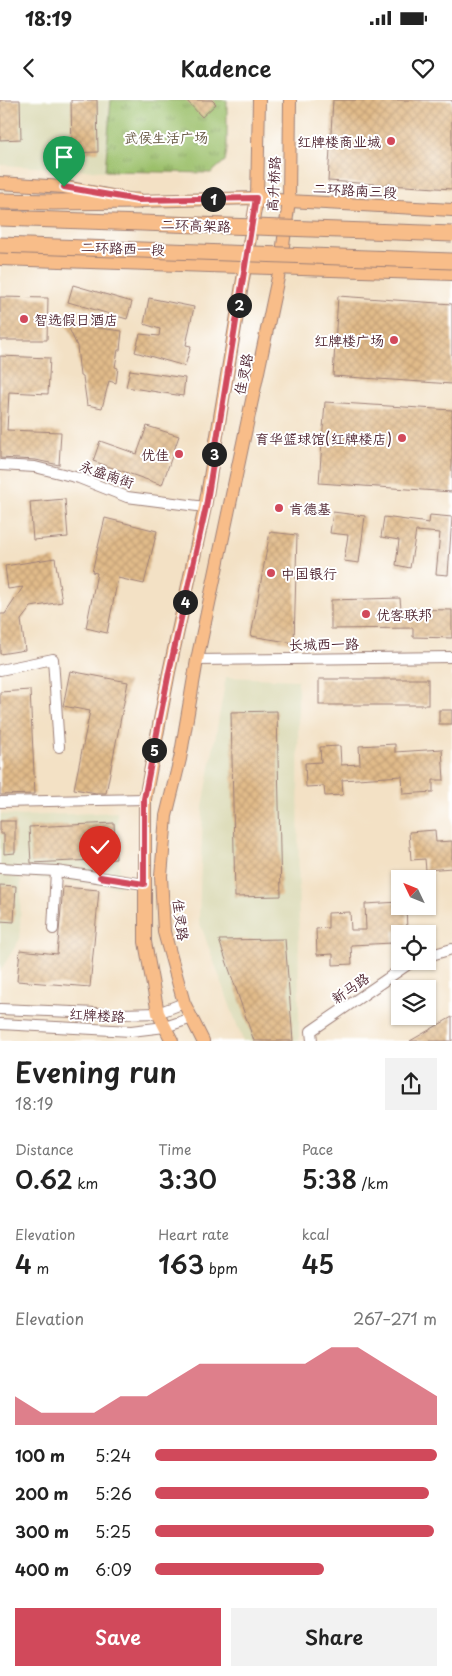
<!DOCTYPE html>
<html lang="en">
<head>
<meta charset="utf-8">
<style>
  :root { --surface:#fff; --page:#f2f2f2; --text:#222; --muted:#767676; --accent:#d1495b }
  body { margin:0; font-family:"Playpen Sans","LXGW WenKai TC",sans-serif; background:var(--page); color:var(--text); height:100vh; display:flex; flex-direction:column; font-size:19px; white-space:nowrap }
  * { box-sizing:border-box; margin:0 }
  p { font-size:16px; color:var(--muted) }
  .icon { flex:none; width:28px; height:28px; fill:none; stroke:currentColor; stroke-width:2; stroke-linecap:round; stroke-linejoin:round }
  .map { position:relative; height:941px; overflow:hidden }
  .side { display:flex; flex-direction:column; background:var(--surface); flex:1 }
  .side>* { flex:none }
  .needle { width:32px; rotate:313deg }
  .tools { position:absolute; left:391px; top:770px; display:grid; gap:10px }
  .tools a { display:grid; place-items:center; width:45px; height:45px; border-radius:0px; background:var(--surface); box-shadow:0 1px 4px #0004; font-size:25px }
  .pin { position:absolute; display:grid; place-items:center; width:42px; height:42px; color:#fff; margin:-51px -21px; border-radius:50% 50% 50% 0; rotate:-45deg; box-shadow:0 0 5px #0007 }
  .pin .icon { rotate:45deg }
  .km { position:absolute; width:25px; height:25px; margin:-12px; border-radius:50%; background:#222; color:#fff; font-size:14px; line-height:25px; text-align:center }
  .round { display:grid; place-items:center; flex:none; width:52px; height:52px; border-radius:0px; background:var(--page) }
  .overview { display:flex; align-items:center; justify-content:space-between; height:85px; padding:0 15px }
  h1 { font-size:28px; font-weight:600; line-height:38px }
  .stats { display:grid; grid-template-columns:repeat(3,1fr); gap:8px; height:85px; padding:5px 15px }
  .stats div { display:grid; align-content:center }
  .stats b { font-size:25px; font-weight:600 }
  .stats small { font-size:14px; font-weight:400 }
  .stats p { font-size:14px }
  .chart { height:140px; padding:10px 15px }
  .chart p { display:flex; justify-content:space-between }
  .chart svg { width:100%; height:90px; margin-top:5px; fill:var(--accent); opacity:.7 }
  .cta { display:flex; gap:10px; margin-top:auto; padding:10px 15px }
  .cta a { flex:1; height:58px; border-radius:0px; background:var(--accent); color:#fff; font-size:20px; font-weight:600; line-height:58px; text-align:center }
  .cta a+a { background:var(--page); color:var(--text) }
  ul { padding:0 15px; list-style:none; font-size:16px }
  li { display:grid; grid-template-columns:80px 60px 1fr; align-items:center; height:38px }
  li i { height:12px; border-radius:6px; background:var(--accent) }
  .status { display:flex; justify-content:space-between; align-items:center; height:35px; padding:0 25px; background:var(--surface); direction:ltr }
  .status svg { height:14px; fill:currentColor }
  header { display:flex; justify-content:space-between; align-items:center; height:65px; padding:0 15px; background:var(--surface); font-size:22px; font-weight:600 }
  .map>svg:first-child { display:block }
</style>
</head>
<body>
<div class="status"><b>18:19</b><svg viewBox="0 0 49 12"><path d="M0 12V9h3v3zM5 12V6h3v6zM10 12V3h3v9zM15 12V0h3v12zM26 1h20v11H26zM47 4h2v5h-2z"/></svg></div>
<header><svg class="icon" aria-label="back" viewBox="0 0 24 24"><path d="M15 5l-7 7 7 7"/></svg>Kadence<svg class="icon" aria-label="heart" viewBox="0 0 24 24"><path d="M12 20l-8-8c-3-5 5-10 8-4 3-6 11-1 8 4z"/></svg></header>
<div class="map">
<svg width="452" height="941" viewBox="0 0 452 941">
  <defs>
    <pattern id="grass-tufts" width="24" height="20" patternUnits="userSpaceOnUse" patternTransform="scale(1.25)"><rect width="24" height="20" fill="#9bc06b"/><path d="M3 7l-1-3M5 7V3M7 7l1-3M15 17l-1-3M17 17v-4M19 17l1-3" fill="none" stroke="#809b58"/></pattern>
    <pattern id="building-cross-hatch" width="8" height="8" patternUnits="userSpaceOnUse" patternTransform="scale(1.25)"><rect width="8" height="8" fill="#e1bb8a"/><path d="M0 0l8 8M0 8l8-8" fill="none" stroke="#c3a077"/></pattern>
  </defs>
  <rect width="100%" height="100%" fill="#fff"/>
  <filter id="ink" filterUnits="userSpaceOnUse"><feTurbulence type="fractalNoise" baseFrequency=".02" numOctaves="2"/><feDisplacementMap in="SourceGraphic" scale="10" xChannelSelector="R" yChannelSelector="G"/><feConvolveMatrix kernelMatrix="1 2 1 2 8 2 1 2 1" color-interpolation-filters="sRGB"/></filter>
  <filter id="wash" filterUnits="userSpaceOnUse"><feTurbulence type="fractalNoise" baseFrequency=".0096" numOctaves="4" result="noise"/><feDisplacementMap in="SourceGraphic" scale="20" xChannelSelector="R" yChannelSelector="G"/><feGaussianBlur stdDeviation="1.12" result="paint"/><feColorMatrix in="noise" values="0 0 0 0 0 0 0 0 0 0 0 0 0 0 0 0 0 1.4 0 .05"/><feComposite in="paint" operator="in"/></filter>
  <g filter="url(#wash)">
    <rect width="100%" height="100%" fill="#f3e1c5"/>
    <g fill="#deddbb">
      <path d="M0 0H111L105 71 0 65Z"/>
      <path d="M226 577 298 580 299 941H243L199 821 203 707Z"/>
      <path d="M117 712 120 787 21 776 20 839 0 871V714L22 716Z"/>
    </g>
    <path fill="url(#grass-tufts)" stroke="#72704b" d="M111 0H227V50L225 61 211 73 105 71Z"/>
    <g id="blocks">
      <g fill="url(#building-cross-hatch)">
        <path d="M0 0H20L21 39 0 40Z"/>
        <path d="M71 0H97L98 52 72 53Z"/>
        <path d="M186 0H212L216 4 202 17Z"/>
        <path d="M333 0H452V89L328 81Z"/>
        <path d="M73 185 132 202 127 219 68 202Z"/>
        <path d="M338 196 452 204V284L333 276Z"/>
        <path d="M0 197 48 198 47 240H0Z"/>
        <path d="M149 198 194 207 186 245 191 246 185 266 135 252 140 234 159 236 160 229 144 224Z"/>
        <path d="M67 224 122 231 120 250H118L115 267 118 268 116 283 109 281 102 308 87 305 83 277 80 276 77 246Z"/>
        <path d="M0 256 50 258 48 294 9 292 7 330 61 332 59 365 36 360 0 358Z"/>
        <path d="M130 270 185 278 183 296 126 287Z"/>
        <path d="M325 302 452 310V392L319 383Z"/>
        <path d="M147 326 179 336 162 385 93 361 100 341 137 354Z"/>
        <path d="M65 399 68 437 33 440 30 402Z"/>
        <path d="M333 412 365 416 359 463 344 461 348 435 330 433Z"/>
        <path d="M430 415 452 417 448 475 436 474 440 433 416 431 410 468 396 465 399 440 381 437 384 417 429 423Z"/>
        <path d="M105 418 157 431 144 484 118 478 107 533 86 528 97 473 92 472Z"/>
        <path d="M270 432 297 435 294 543 251 536Z"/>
        <path d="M55 458 62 502 31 507 21 520 25 550 0 554V514H5L23 487 8 489 5 466Z"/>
        <path d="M400 498 401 509 452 510V538L413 537V528L331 529V500Z"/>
        <path d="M70 571 128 582 106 693H96L74 689 90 611 63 606Z"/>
        <rect x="319" y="579" width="109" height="26"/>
        <path d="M30 590 35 694 0 695V592Z"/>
        <rect x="439" y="610" width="13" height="14"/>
        <path d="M277 611 281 796 235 797 231 612Z"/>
        <path d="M395 644V652L442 649 444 680H433V692L403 694 402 676 342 680 343 695 325 696 324 686 306 687 305 663 321 662 320 647 340 646 341 665 360 664 359 646Z"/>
        <path d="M0 721H15V753L4 754V734H0Z"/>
        <path d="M114 723 116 759 31 763 29 727Z"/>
        <path d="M435 730 436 742 452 741V768L426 770 425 759 411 760 409 732Z"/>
        <path d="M0 785 16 786 14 822 0 821Z"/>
        <path d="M63 787 99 790 90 887 17 881 20 850 57 854Z"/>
        <path d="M400 802V806H406L407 830 393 831V843L351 845 352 864 333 865V854L317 855 316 829 328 828V813L350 812 351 830H366L365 804Z"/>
        <path d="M285 839 293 941H254L219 840Z"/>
        <path d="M452 917V941H410Z"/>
      </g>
    </g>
  </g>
  <g filter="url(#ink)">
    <use href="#blocks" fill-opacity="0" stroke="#9e8078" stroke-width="1"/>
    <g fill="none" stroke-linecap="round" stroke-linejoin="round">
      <defs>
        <g id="minor">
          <path d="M0 365 35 367 79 378 127 397 205 407"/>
          <path d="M197 560 452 557"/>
          <path d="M0 570 53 559 59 647"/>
          <path d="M0 702 145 699"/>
          <path d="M0 768 56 771 144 784"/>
          <path d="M53 829 56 771"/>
          <path d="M428 856 452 849"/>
          <path d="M0 909 121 914 158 913 184 903"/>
          <path d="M0 924 131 931 165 927 192 918"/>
          <path d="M312 941 311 931 413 861"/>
        </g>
        <g id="major">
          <path d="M0 83 64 87 138 101 257 98 289 101 452 110"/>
          <path d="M0 159 452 174"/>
          <path d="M172 941 158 913 145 842V699L169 572 205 407 245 167 257 98 259 0"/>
          <path d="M203 941 184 903 164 832 161 776 166 716 180 659 197 560 280 168 289 101 290 0"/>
        </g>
        <path id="highway" d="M0 101 54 102 138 101"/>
      </defs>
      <use href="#minor" stroke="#9e8078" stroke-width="12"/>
      <use href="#major" stroke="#9e8078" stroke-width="14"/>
      <use href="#highway" stroke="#9e8078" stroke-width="17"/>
      <use href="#minor" stroke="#fff" stroke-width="10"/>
      <use href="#major" stroke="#f8bd89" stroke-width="12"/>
      <use href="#highway" stroke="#f8bd89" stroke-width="15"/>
      <defs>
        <g id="highway-bridge">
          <path d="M0 118 452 134"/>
          <path d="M0 145 452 161"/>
        </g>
      </defs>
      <use href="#highway-bridge" stroke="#9e8078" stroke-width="17" stroke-linecap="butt"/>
      <use href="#highway-bridge" stroke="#f8bd89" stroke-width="15"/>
    </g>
  </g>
  <g fill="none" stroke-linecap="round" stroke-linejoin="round" filter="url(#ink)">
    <defs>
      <path id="route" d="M64 87 138 100 256 98 206 407 169 572 144 699V784L100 777"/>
    </defs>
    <use href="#route" stroke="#fff" stroke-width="10"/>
    <use href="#route" stroke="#d1495b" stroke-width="6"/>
  </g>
  <g fill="#d1495b" stroke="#fff" stroke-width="2">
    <circle cx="391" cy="41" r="5"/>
    <circle cx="24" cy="219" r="5"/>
    <circle cx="394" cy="240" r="5"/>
    <circle cx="402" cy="338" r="5"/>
    <circle cx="179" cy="354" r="5"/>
    <circle cx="279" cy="408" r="5"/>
    <circle cx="271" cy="473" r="5"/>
    <circle cx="366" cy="514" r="5"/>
  </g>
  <g text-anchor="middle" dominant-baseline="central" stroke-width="4" stroke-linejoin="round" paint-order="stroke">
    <g font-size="14" fill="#665741" stroke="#fff">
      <text x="166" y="37">武侯生活广场</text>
    </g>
    <g font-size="14" fill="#4a1f2b" stroke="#fff" text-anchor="end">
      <text x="381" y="41">红牌楼商业城</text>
      <text x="34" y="219" text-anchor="start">智选假日酒店</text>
      <text x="384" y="240">红牌楼广场</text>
      <text x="392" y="338">育华篮球馆(红牌楼店)</text>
      <text x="169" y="354">优佳</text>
      <text x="289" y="408" text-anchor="start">肯德基</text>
      <text x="281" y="473" text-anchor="start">中国银行</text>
      <text x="376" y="514" text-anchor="start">优客联邦</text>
    </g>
    <g font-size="14" fill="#4a1f2b" stroke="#fff">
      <text transform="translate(273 84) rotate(-87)">高升桥路</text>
      <text transform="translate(355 90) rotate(3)">二环路南三段</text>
      <text transform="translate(196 125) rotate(2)">二环高架路</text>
      <text transform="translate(123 148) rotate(2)">二环路西一段</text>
      <text transform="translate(243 274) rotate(-78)">佳灵路</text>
      <text transform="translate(107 374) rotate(19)">永盛南街</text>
      <text transform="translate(324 544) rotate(-1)">长城西一路</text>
      <text transform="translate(181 820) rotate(83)">佳灵路</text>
      <text transform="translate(350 888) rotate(-35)">新马路</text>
      <text transform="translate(97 915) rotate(3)">红牌楼路</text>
    </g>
  </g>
</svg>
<div class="tools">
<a><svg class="needle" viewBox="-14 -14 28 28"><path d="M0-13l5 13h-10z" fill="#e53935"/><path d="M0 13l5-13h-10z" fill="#767676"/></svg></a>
<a><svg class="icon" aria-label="locate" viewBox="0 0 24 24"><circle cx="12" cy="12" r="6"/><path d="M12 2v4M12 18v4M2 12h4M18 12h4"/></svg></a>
<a><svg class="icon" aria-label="layers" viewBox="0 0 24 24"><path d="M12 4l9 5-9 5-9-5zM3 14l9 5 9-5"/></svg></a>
</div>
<div class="pin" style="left:64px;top:87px;background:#1e9e55"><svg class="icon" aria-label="arrive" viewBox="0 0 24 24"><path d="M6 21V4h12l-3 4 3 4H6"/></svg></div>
<div class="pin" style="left:100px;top:777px;background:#d93025"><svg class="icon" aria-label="check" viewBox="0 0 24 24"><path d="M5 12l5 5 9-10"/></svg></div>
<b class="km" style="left:213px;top:99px">1</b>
<b class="km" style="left:239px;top:205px">2</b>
<b class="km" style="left:214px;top:354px">3</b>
<b class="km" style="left:185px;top:502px">4</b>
<b class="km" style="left:154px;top:650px">5</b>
</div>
<section class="side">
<div class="overview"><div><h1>Evening run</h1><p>18:19</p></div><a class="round"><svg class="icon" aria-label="share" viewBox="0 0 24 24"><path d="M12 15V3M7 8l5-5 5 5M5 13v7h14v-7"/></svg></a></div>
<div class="stats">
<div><p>Distance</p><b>0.62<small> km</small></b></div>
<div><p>Time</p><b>3:30</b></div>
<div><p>Pace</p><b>5:38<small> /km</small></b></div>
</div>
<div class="stats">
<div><p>Elevation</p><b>4<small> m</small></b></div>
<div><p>Heart rate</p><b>163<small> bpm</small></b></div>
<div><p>kcal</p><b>45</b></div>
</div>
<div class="chart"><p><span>Elevation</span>267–271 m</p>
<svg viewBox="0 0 160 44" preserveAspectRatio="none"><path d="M0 44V30L10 38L20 38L30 38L40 30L50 30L60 22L70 14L80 14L90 14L100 14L110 14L120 6L130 6L140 14L150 22L160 30V44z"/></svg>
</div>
<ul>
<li><b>100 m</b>5:24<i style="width:100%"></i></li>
<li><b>200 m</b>5:26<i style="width:97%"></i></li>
<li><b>300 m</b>5:25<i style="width:99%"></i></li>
<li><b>400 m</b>6:09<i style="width:60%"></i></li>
</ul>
<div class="cta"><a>Save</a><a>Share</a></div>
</section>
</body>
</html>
